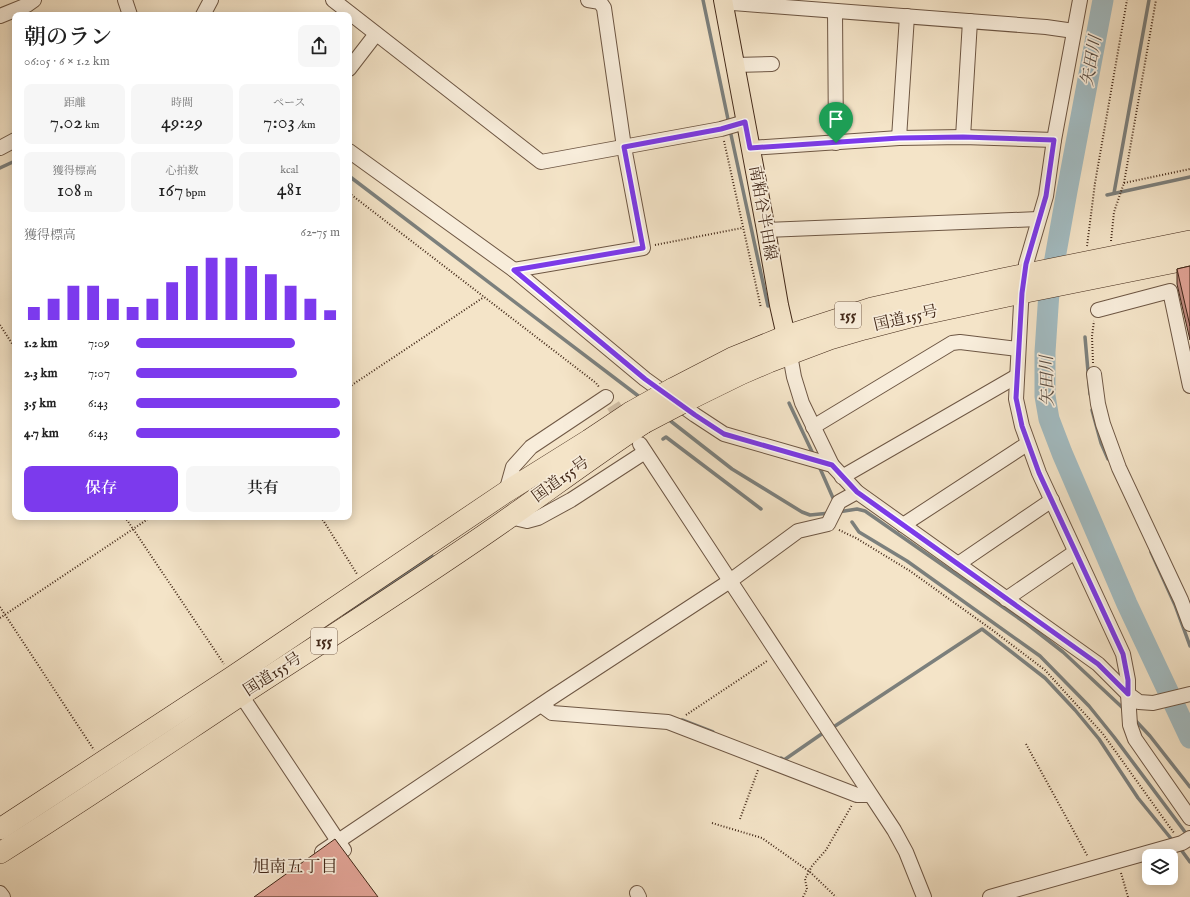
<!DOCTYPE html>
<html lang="ja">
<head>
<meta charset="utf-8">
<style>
  :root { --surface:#fff; --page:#f6f6f6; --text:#222; --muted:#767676; --accent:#7c3aed }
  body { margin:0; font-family:"IM FELL English","Noto Serif JP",serif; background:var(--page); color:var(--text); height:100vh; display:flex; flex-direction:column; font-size:15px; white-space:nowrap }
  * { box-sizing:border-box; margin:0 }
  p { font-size:13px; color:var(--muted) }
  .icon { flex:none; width:22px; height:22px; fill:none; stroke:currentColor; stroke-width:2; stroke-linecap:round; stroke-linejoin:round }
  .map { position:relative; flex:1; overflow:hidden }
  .panel { position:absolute; left:12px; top:12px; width:340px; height:508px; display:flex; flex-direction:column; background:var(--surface); border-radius:8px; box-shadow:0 2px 10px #0003 }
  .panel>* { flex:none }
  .controls { position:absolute; left:1142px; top:849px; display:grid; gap:8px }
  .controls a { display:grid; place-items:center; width:36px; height:36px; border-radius:8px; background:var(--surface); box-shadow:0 2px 10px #0003; font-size:20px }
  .pin { position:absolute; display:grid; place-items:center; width:34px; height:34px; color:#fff; margin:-41px -17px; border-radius:50% 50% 50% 0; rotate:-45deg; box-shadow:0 0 4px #0007 }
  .pin .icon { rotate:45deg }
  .round { display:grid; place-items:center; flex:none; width:42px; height:42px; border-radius:8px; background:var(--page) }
  .summary { display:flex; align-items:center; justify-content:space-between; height:68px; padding:0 12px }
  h1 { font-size:22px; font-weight:600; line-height:30px }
  .metrics { display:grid; grid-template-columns:repeat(3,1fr); gap:6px; height:68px; padding:4px 12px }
  .metrics div { display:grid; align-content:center; border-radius:8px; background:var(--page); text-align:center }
  .metrics b { font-size:20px; font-weight:600 }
  .metrics small { font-size:11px; font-weight:400 }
  .metrics p { font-size:11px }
  .chart { height:112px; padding:8px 12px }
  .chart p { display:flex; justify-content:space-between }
  .chart svg { width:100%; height:72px; margin-top:4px; stroke:var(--accent); stroke-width:6 }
  .primary-button { display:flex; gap:8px; margin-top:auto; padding:8px 12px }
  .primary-button a { flex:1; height:46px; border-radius:8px; background:var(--accent); color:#fff; font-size:16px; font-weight:600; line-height:46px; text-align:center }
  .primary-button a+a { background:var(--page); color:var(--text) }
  ul { padding:0 12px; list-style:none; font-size:13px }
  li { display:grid; grid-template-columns:64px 48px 1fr; align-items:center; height:30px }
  li i { height:10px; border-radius:5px; background:var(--accent) }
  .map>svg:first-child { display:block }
</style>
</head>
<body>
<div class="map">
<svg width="1190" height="897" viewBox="0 0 1190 897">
  <rect width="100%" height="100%" fill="#f4e4c8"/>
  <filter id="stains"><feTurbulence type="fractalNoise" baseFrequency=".005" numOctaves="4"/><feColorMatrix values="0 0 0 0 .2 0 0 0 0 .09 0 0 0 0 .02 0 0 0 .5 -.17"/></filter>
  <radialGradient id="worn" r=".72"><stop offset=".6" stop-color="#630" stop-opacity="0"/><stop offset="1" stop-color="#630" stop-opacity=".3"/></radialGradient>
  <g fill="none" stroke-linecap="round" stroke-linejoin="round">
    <g stroke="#7c807d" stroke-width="3.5">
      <path d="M703 0 729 124"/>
      <path d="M730 130 768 306"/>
      <path d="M0 168 15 161"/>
      <path d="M349 176 641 398"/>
      <path d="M1114 193 1149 0"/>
      <path d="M1107 195 1190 177"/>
      <path d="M1085 337 1090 394"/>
      <path d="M789 403 814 456"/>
      <path d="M1092 410 1101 443 1108 459"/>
      <path d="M668 419 732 469 802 512 810 515 830 513"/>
      <path d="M663 439 666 437 761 509"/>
      <path d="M819 466 833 498"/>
      <path d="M838 512 857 509 865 511 1027 624 1063 652 1125 710"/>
      <path d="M852 522 859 532 907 561 1040 656 1089 706 1114 737 1188 836"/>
      <path d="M1151 552 1175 605 1190 646"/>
      <path d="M344 614 432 556"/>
      <path d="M682 720 713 732"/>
      <path d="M1135 720 1150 736 1190 787"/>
      <path d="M832 728 982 629 1045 678 1075 710 1099 739 1138 798 1173 841"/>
      <path d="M781 758 784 760 823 733"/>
      <path d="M1179 847 1190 862"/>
    </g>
    <path stroke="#a2bbc1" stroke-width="21" d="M1103 0 1067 191 1049 292 1045 352V396L1049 419 1062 453 1127 604 1190 738"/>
    <path stroke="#d0bea5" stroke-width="14" stroke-dasharray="14 7" stroke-linecap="butt" d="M613 405 626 425"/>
    <defs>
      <g id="minor">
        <path d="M125 0 130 15"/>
        <path d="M333 0 541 162 721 129 745 122"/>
        <path d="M1080 0 1054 140 1046 196 1026 264 1021 304 1016 399 1022 426 1039 473 1123 654 1128 680V694"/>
        <path d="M724 5 733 3 1046 27 1074 31"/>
        <path d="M835 11 836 143"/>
        <path d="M203 15 211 0"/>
        <path d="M0 16 27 5 34 0"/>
        <path d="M735 65 772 64"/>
        <path d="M349 69 376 34"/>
        <path d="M963 137 970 21"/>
        <path d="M899 138 907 16"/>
        <path d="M0 148 15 140"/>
        <path d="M750 148 899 138 963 137 1054 140"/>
        <path d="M349 151 514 270 645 379 695 415 724 434 832 465 857 492 1098 664 1128 694"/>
        <path d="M766 230 1038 219"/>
        <path d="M514 270 643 248 624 147 604 8 600 2 588 0"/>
        <path d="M1098 310 1170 291 1190 386"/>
        <path d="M790 355 794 377 802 403 832 465"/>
        <path d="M1094 374 1098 404 1103 424 1119 468 1181 600 1190 624"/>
        <path d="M813 427 952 343 960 342 1018 349"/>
        <path d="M640 444 894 830 906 852 924 897"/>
        <path d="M842 477 1017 376"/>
        <path d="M506 492 513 467 531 447 606 397"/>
        <path d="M510 517 527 521 538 518 571 500 645 452"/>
        <path d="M903 525 1027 444"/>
        <path d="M958 564 1052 500"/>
        <path d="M1006 599 1075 552"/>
        <path d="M1190 694 1153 703 1139 702 1128 694 1130 725 1135 739 1190 818"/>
        <path d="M241 695 344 850"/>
        <path d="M541 705 552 713 668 722 857 795H870"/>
        <path d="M322 852 551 698 730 581 798 531 828 524 839 502 857 492"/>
        <path d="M0 893 3 897"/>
        <path d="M637 893 639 897"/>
        <path d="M990 897 1182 843 1190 838"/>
      </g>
      <path id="major" d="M723 0 766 230 779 305 789 349"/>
      <g id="highway">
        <path d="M672 389 732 358 786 336 872 308 1002 279 1190 241"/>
        <path d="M686 401 741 374 769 362 830 339 864 329 910 317 1021 293 1190 259"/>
        <path d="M0 829 232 677 506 492 589 440 631 412"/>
        <path d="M0 853C81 802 161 748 241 695 331 636 422 579 510 517 554 486 598 453 644 423"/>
      </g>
    </defs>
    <use href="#minor" stroke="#6e5744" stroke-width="16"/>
    <use href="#major" stroke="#422818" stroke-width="20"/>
    <use href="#highway" stroke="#422818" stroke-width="22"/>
    <g stroke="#422818" stroke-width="2" stroke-dasharray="1 2" stroke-linecap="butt">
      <path d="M724 141 761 308"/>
      <path d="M1124 183 1190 169"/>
      <path d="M349 193 596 383 599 387"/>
      <path d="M1111 241 1114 212 1124 183 1156 0"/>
      <path d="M655 245 742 228"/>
      <path d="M1087 246 1095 183 1127 0"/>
      <path d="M0 325 15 348"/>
      <path d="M1093 363 1092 336 1094 321"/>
      <path d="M349 387 484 297"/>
      <path d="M125 517 224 664"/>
      <path d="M321 517 357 574"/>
      <path d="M839 530 856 538 910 571 991 629 1045 670 1103 734 1174 833"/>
      <path d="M0 607 94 750"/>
      <path d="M0 618 151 517"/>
      <path d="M686 715 767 661"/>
      <path d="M1026 744 1088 857"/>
      <path d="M740 819 758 770"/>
      <path d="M712 823 762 838 810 872 836 897"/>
      <path d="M1121 873 1128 897"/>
      <path d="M803 897 807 889 805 879 812 866 826 850 852 805"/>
    </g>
    <use href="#minor" stroke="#f8eddb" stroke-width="14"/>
    <use href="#major" stroke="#f4e4c8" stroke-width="18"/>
    <use href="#highway" stroke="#f4e4c8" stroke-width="21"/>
    <defs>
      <g id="highway-bridge">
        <path d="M631 412 672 389"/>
        <path d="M644 423 686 401"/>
      </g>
    </defs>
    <use href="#highway-bridge" stroke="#422818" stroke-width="22" stroke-linecap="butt"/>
    <use href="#highway-bridge" stroke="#f4e4c8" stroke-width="21"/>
  </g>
  <path fill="#c08b7f" stroke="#422818" d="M1190 266V340L1177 284V269Z"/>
  <g fill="#dfa294" stroke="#422818">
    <path d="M1190 266V326L1177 269Z"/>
    <path d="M335 839 378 897H254Z"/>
  </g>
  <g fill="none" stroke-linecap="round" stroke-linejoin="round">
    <defs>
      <path id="route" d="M745 122 750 148 899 138 963 137 1054 140 1046 196 1026 264 1022 293 1016 398 1022 426 1039 473 1123 654 1128 680V694L1098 664 857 492 832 465 724 434 695 415 645 379 514 270 643 248 624 147 721 129Z"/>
    </defs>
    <use href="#route" stroke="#fff" stroke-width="8"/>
    <use href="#route" stroke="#7c3aed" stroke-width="5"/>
  </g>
  <g text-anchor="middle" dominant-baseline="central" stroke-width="3.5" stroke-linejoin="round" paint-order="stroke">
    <g fill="#f8eddb" stroke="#796352" stroke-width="1">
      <rect x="835" y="302" width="26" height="26" rx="3"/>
      <rect x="311" y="628" width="26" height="26" rx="3"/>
    </g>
    <g font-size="15" font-weight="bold" fill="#422818">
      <text x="848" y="315">155</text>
      <text x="324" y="641">155</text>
    </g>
    <g font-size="16" fill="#422818" stroke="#f8eddb">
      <text transform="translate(762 213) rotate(80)">南粕谷半田線</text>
      <text transform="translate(906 319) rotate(-13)">国道155号</text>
      <text transform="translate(561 480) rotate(-36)">国道155号</text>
      <text transform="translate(273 675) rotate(-33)">国道155号</text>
    </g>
    <g font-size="17" font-style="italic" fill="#5a4d42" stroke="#f8eddb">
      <text transform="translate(1092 61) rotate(-80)">矢田川</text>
      <text transform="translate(1048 381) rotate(-91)">矢田川</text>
    </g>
    <g font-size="17" fill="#422818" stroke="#f8eddb">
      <text x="295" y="867">旭南五丁目</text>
    </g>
  </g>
  <rect width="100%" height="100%" filter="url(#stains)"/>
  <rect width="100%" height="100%" fill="url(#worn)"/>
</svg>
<div class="controls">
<a><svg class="icon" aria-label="layers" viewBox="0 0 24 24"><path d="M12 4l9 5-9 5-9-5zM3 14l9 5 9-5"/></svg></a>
</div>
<div class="pin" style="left:836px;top:143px;background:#1e9e55"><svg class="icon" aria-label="arrive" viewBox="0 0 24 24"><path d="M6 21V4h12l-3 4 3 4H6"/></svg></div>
<section class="panel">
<div class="summary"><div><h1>朝のラン</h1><p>06:05 · 6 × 1.2 km</p></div><a class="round"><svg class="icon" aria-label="share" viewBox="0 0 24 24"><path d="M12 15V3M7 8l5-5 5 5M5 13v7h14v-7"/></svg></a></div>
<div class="metrics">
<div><p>距離</p><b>7.02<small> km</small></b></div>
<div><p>時間</p><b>49:29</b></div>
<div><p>ペース</p><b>7:03<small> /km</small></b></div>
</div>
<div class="metrics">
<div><p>獲得標高</p><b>108<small> m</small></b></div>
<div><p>心拍数</p><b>167<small> bpm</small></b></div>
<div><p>kcal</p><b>481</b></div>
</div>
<div class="chart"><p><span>獲得標高</span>62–75 m</p>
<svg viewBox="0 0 160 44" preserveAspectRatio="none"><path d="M5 44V36M15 44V31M25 44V23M35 44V23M45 44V31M55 44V36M65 44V31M75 44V21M85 44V11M95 44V6M105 44V6M115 44V11M125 44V16M135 44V23M145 44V31M155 44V38"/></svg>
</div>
<ul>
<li><b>1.2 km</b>7:09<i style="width:78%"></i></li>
<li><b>2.3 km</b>7:07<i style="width:79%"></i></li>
<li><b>3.5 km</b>6:43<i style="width:100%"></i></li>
<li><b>4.7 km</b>6:43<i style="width:100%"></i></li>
</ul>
<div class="primary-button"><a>保存</a><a>共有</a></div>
</section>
</div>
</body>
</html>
